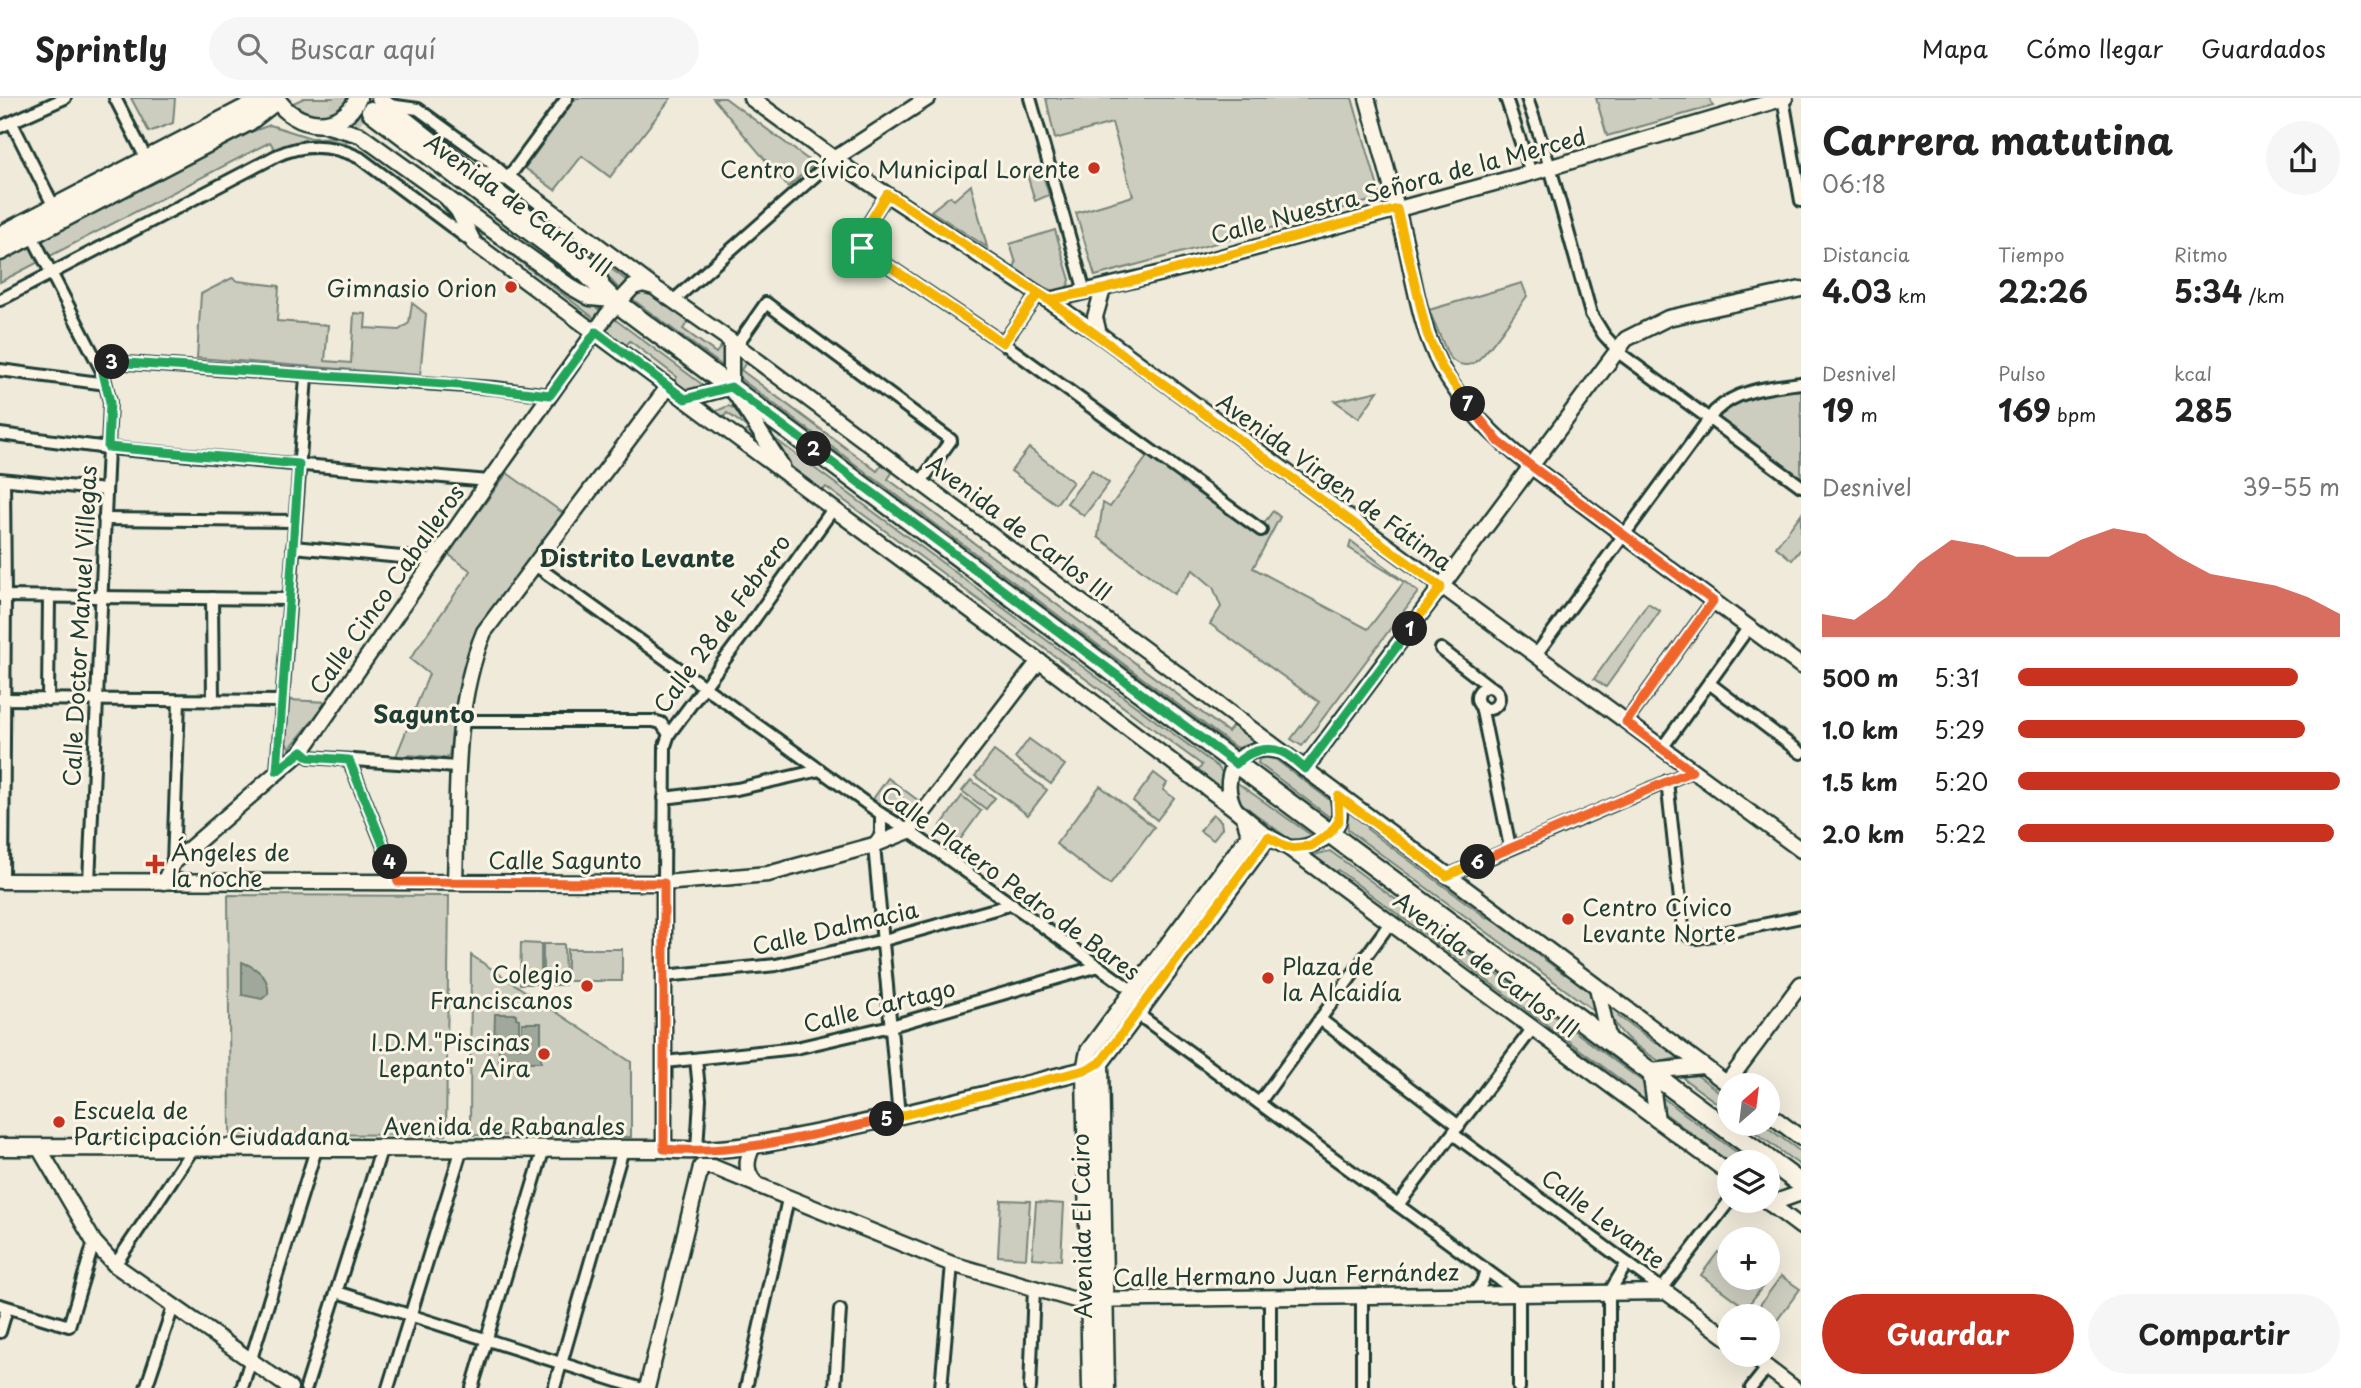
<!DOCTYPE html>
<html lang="es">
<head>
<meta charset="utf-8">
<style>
  :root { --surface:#fff; --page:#f6f6f6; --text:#222; --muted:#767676; --line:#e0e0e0; --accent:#c8321e }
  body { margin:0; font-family:"Playpen Sans",sans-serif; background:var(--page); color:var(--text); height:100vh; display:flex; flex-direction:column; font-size:26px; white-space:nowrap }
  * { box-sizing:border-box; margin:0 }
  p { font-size:23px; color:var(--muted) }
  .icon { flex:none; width:38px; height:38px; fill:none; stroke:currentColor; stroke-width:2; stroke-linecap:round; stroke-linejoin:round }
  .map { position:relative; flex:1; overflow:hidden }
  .drawer { display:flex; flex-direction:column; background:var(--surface); width:560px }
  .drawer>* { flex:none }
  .needle { width:46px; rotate:28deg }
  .controls { position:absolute; left:1717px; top:975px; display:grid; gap:14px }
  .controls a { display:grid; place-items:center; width:63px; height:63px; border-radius:50%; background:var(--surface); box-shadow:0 7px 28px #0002; font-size:35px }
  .pin { position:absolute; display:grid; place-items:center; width:60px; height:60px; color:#fff; margin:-30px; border-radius:14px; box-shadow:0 4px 10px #0006 }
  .km { position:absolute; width:35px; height:35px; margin:-18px; border-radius:50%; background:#222; color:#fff; font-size:19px; line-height:35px; text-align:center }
  .round { display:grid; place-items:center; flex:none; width:74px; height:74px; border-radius:37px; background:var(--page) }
  .headline { display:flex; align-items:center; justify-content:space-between; height:119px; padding:0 21px }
  h1 { font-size:38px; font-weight:700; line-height:52px }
  .metrics { display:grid; grid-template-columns:repeat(3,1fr); gap:10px; height:119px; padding:7px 21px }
  .metrics div { display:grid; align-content:center }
  .metrics b { font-size:30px; font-weight:700 }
  .metrics small { font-size:19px; font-weight:400 }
  .metrics p { font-size:19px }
  .chart { height:196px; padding:14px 21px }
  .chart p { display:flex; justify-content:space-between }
  .chart svg { width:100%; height:126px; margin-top:7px; fill:var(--accent); opacity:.7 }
  .button { display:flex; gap:14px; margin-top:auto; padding:14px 21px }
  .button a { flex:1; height:80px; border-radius:42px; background:var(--accent); color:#fff; font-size:28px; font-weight:700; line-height:80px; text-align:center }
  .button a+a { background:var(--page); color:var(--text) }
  ul { padding:0 21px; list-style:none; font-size:23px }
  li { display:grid; grid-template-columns:112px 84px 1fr; align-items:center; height:52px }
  li i { height:18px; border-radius:9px; background:var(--accent) }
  header { display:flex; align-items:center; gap:42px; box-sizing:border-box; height:98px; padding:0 35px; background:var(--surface); border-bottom:2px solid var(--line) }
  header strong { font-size:33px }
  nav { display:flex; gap:38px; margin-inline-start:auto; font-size:24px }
  .search { width:490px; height:63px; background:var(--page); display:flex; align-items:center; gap:18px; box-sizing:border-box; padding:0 24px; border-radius:38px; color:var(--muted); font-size:26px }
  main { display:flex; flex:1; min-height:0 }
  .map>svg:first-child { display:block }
</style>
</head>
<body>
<header>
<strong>Sprintly</strong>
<div class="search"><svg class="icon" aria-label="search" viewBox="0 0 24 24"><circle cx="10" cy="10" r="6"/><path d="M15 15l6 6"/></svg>Buscar aquí</div>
<nav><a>Mapa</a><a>Cómo llegar</a><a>Guardados</a></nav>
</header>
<main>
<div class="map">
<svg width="1801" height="1290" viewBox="0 0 1801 1290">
  <rect width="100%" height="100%" fill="#efeada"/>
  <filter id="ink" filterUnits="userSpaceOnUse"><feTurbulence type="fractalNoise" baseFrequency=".0143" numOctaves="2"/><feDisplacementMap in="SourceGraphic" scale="14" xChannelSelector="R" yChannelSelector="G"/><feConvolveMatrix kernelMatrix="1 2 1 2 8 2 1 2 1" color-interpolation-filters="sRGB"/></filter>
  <g filter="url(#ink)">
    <g fill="#cccdbf" stroke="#76857a" stroke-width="2">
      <path d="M131 0H175L173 25 149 34Z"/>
      <path d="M304 0H349C334 22 311 24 291 6Z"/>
      <path d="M576 0H671L610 79 582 58 555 92 525 70Z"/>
      <path d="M713 0H725L814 66 788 89Z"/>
      <path d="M1046 0H1352L1381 100 1095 178 1076 115 1133 98 1112 25 1055 41Z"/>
      <path d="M1596 0H1709L1713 8 1607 38Z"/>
      <path d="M270 27 311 40 346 39V45C320 39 300 42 275 52L270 44 0 184V163L251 34Z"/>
      <path d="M1040 68 1049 97 1035 103 1026 73Z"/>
      <path d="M486 81 513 88 509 94 630 185 620 192 598 168Z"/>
      <path d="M971 87 987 149 931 113 950 98 954 102Z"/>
      <path d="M467 118 588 206 603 213 598 223 483 136 478 142Z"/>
      <path d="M1055 132 1070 182C1063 210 1026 177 1014 169L1016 165 1010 146Z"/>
      <path d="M232 180 238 183 279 188 277 223 328 227 325 263 351 265 354 215 366 216 365 230 399 232 409 225 412 205 426 216 420 277 197 260 201 196Z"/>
      <path d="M1522 185 1527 198C1517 212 1485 261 1472 266 1462 269 1454 265 1448 257L1429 212Z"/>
      <path d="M641 193 653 194 690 221 683 231 716 255 722 247 725 253 724 269 628 198Z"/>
      <path d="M613 220 707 290 684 296 672 286 677 279 630 243 623 250 606 234 610 221Z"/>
      <path d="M739 257 747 263 741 272 877 373 884 364 894 372 888 381 1228 634 1235 625 1259 645 1241 650 1235 649 742 282 738 277Z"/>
      <path d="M1801 289V380L1720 322V318L1747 298Z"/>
      <path d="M1378 293 1359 320 1335 303Z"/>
      <path d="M728 308C745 312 756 337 765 351L742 339 748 330 727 315 721 323 712 315Z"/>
      <path d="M763 332 1218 669 1224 677 1223 696 1196 676 1202 667 826 389 820 396 784 362Z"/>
      <path d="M1029 350 1073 384 1056 406 1011 373Z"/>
      <path d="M1149 356 1262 428 1273 413 1280 419 1253 470 1368 531 1404 484 1349 450 1351 443 1418 494 1302 648 1291 641 1319 604 1210 526 1221 509 1213 489 1193 472 1174 496 1098 439 1103 405 1110 409Z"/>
      <path d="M1092 372 1109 385 1084 418 1067 405Z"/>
      <path d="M507 375 563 415 479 528C459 569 456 614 449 658L446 660 408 657 395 661 429 576 410 561 471 473 448 456Z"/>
      <path d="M1801 416V451L1792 462 1776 449Z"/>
      <path d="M1648 505 1660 513 1606 589 1594 581Z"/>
      <path d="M288 602 328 604 290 650 286 645Z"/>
      <path d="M1029 641 1065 667 1051 686 1015 660Z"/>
      <path d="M994 653 1047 692 1028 717 975 678Z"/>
      <path d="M1269 659 1275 661 1331 703 1333 719 1328 718 1258 665 1259 661Z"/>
      <path d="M1154 675 1167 685 1163 692 1174 700 1157 722 1133 703Z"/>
      <path d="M888 680 923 706C903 731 894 716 873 701Z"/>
      <path d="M971 682 995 700 986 711 962 693Z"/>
      <path d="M1236 684 1311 737 1310 741 1293 744 1238 703Z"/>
      <path d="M1100 688 1154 729 1110 787 1056 746Z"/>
      <path d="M962 698 981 713 959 743 940 729Z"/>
      <path d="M1348 710 1371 726 1367 731 1487 820 1492 815 1517 835 1528 849 1564 876 1576 878 1595 892 1597 915 1348 732 1346 712Z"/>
      <path d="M1213 716 1221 723 1222 730 1213 742 1200 733Z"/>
      <path d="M1330 753 1642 983 1646 991V1006L1621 992 1625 985 1338 772 1333 777 1310 758Z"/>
      <path d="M228 797 449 798 446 1037 230 1036Z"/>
      <path d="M521 845 541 846V886H520Z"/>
      <path d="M543 846H564L565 887H543Z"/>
      <rect x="567" y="851" width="55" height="32"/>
      <path d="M471 857 631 964V1039L470 1037Z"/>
      <path d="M1608 902 1622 913 1618 918 1655 945 1659 941 1681 959 1661 964C1637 950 1609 932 1608 902Z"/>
      <path d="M1694 975 1729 1001V1014L1684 981 1685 977Z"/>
      <path d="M1660 999 1663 1000 1750 1064H1729L1659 1011Z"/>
      <path d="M1744 1026H1763L1801 1054V1068Z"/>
      <path d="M1001 1102 1030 1103 1026 1160 998 1158Z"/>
      <path d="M1036 1104 1064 1106 1061 1162 1032 1160Z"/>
      <path d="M1718 1154 1729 1163V1180H1752L1763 1188 1746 1210 1701 1177Z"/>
      <path d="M1781 1178 1800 1191 1775 1225 1757 1211Z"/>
    </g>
    <g fill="#9fa89a" stroke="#6c7d71" stroke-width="2">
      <path d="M242 864C257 870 270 879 268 896L262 901 242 897Z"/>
      <path d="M495 916H516V920L519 921V949H522V925H541V964H499V948H494Z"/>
    </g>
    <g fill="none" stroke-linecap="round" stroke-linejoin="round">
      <path stroke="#c5c7b9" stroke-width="18" stroke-dasharray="18 9" stroke-linecap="butt" d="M334 0 363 22"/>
      <defs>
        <g id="minor">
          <path d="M115 0 147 62"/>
          <path d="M1030 0 1085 194"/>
          <path d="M1506 0 1531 75"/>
          <path d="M1527 0 1550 69 1591 216 1604 237 1622 257 1801 388"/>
          <path d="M1783 0 1801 103"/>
          <path d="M389 7 418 11 488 62 508 80 567 0"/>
          <path d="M12 25 56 113"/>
          <path d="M0 29 65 0"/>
          <path d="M887 96 859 141 862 150 1003 245 1261 432"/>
          <path d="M30 134 103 275 110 304 89 784"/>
          <path d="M0 202 276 58C304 45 332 46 360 60L472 144"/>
          <path d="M674 202 834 61"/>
          <path d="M1003 245 1038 196"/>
          <path d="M736 248 766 205 951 342 920 385"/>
          <path d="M0 272 99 285 103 275 112 264 495 290 550 297"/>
          <path d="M0 336 108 350 489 383"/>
          <path d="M0 381 105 392"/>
          <path d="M104 421 295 423"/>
          <path d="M293 449 434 462"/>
          <path d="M535 467 881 716 909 733 1133 893 1143 920 1519 1196V1290"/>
          <path d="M0 498 290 501"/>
          <path d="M212 500 213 603"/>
          <path d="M1441 551 1490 589"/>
          <path d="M1535 558 1715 313C1738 291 1771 289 1801 285"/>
          <path d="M1709 585 1801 655"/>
          <circle cx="1488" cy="600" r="11"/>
          <path d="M0 601 282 603"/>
          <path d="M48 602 49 498"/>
          <path d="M1481 608 1510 749"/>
          <path d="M462 623H653L661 625 669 636"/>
          <path d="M1626 624 1713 503"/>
          <path d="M1662 650 1749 529"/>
          <path d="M302 653 309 659 457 669"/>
          <path d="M349 662 398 784"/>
          <path d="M277 673 306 279"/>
          <path d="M1667 683 1683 829C1685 837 1690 840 1698 840L1801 819"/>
          <path d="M664 700 737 691 820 672"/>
          <path d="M881 716V736L874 747 899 1018"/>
          <path d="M173 765 179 603"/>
          <path d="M1447 778 1692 673"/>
          <path d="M3 783 5 498 4 382"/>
          <path d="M664 785 665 648 669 636 743 537 833 411"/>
          <path d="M664 878 776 867 884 842 1013 806"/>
          <path d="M1320 921 1459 1028"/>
          <path d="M696 961 700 1001 697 1052"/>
          <path d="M665 964 796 950 891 928 1099 868"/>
          <path d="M1259 1005 1390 825"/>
          <path d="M1453 1036 1666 1194"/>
          <path d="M1398 1107 1533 930"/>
          <path d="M115 1167 194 1049"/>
          <path d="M1662 1191 1730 1102"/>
          <path d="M337 1194 639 1290"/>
          <path d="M1474 1196 1482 1185 1486 1172"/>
          <path d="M0 1207 69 1228 94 1144"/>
          <path d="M0 1234 7 1210"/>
          <path d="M146 1290 173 1209"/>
          <path d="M242 1290 317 1048"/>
          <path d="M306 1290 382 1049"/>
          <path d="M388 1290 462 1050"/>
          <path d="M472 1290 544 1050"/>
          <path d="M554 1290 623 1051"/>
          <path d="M746 1290 788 1101"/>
          <path d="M835 1290 840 1212"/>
          <path d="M941 1290 952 1166"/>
          <path d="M1030 1290 1034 1190"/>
          <path d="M1270 1290V1199"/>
          <path d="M1362 1290V1198"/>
          <path d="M1609 1290V1195L1627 1165"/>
          <path d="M1751 1290 1767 1270"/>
        </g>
        <g id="tertiary">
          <path d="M379 0 590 167 601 183"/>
          <path d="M751 0 851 73 1099 236 1801 752"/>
          <path d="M1367 0C1380 46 1393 92 1404 139 1414 181 1420 228 1440 267 1462 308 1495 340 1532 369L1801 568"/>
          <path d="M321 26 360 37 571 189 590 200 613 202"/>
          <path d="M834 61 928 0"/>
          <path d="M474 74 508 80 652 188"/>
          <path d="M446 99 458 113 474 145 1039 563 1236 712 1268 739 1289 750 1729 1075"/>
          <path d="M658 192 731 243 1729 987"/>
          <path d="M1050 202 1166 174 1531 75 1785 0"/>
          <path d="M1099 236 1095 219 1103 191"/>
          <path d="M731 243V289L782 368"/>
          <path d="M685 301 731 289"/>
          <path d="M1305 671 1626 241 1668 220 1801 191"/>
          <path d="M1235 711C1221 685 1231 653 1264 651 1270 651 1276 653 1281 653"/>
          <path d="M1289 750C1308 751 1334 741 1339 721 1341 713 1339 705 1338 698"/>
          <path d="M0 783 664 785 768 776 874 747 909 733 1039 563"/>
          <path d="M455 783C458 701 452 612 484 534L668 289"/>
          <path d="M164 784 173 765 302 653 489 383 607 217 633 189 643 186 654 189"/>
          <path d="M1597 889 1609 943"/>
          <path d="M1727 985 1801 886"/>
          <path d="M1768 1015 1801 1040"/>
          <path d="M1657 1022 1650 973 1703 968"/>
          <path d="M753 1048C745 1064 745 1075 758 1088"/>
          <path d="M39 1050 94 1144 115 1167 290 1290"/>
          <path d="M664 1051V785"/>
          <path d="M701 1069H713L952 1166 1075 1202 1666 1194 1729 1241"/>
          <path d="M1765 1102 1801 1129"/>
          <path d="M1770 1106 1801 1095"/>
          <path d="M1749 1256 1794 1290"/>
          <path d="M647 1290 701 1069"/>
        </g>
        <g id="secondary">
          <path d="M276 0C295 31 341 37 358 0"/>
          <path d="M0 1049 664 1051C719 1056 774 1044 829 1033 915 1015 1000 993 1085 972L1100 965"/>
          <path d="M1091 1290 1085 972 1089 953 1247 741 1250 736 1246 723"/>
          <path d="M1106 1290 1100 965 1268 739"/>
        </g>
        <g id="primary">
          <path d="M371 13 586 175 613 202 1801 1086"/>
          <path d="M0 138 243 12 263 6"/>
          <path d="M0 153 249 23 276 2"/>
        </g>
      </defs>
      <use href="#minor" stroke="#1f3d34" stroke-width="16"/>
      <use href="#tertiary" stroke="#1f3d34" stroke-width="19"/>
      <use href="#secondary" stroke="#1f3d34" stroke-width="21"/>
      <use href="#primary" stroke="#1f3d34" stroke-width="23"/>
      <use href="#minor" stroke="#fcf5e5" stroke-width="10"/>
      <use href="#tertiary" stroke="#fcf5e5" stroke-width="14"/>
      <use href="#secondary" stroke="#fcf5e5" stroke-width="16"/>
      <use href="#primary" stroke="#fcf5e5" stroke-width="18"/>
    </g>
  </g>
  <g fill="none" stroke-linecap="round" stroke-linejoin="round" filter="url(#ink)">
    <defs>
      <path id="split-1" d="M862 150 1003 245 1038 196 1049 202 1441 489 1410 531"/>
      <path id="split-2" d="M814 351 1236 666C1247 654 1266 647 1282 654 1290 657 1298 665 1305 671L1410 531"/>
      <path id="split-3" d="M112 264 460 287 550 297 596 234 685 301 731 289 814 351"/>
      <path id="split-4" d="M112 264 103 275 110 304 108 349 299 366 277 673 302 653 309 659 349 662 390 764"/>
      <path id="split-5" d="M390 764 398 784 664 785V1051C738 1058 814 1036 887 1021"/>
      <path id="split-6" d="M887 1021 1085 972 1100 965 1268 739 1289 750 1311 748 1330 735 1339 723 1338 698 1447 778 1478 764"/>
      <path id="split-7" d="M1468 306 1499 344 1713 503 1626 624 1692 673 1478 764"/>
      <path id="split-8" d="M862 150 859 141 887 96 1049 202 1103 191 1397 111 1427 236 1442 270 1468 306"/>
    </defs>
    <use href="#split-1" stroke="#fff" stroke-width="14"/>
    <use href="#split-2" stroke="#fff" stroke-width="14"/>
    <use href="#split-3" stroke="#fff" stroke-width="14"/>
    <use href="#split-4" stroke="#fff" stroke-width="14"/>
    <use href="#split-5" stroke="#fff" stroke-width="14"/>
    <use href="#split-6" stroke="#fff" stroke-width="14"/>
    <use href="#split-7" stroke="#fff" stroke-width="14"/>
    <use href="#split-8" stroke="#fff" stroke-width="14"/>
    <use href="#split-1" stroke="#f5b400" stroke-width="9"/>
    <use href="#split-2" stroke="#22a559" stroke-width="9"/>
    <use href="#split-3" stroke="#22a559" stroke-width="9"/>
    <use href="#split-4" stroke="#22a559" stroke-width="9"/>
    <use href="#split-5" stroke="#f0652b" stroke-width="9"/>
    <use href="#split-6" stroke="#f5b400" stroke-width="9"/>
    <use href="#split-7" stroke="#f0652b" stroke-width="9"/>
    <use href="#split-8" stroke="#f5b400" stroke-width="9"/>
  </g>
  <g fill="#c8321e" stroke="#fcf5e5" stroke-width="2.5">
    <circle cx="1094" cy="70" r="7"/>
    <circle cx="511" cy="189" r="7"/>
    <path d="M151.5 755.5h7v7h7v7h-7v7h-7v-7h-7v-7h7z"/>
    <circle cx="1568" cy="821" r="7"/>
    <circle cx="1268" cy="880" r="7"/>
    <circle cx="587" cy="888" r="7"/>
    <circle cx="544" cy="956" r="7"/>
    <circle cx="59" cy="1024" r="7"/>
  </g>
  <g text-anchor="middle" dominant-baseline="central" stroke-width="6" stroke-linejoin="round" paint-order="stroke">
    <g font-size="23" fill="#1f3d34" stroke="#fcf5e5" text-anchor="end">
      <text x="1080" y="70">Centro Cívico Municipal Lorente</text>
      <text x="497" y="189">Gimnasio Orion</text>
      <text x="171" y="753" text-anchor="start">Ángeles de<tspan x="171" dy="26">la noche</tspan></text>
      <text x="1582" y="808" text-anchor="start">Centro Cívico<tspan x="1582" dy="26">Levante Norte</tspan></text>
      <text x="1282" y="867" text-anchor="start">Plaza de<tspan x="1282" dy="26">la Alcaidía</tspan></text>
      <text x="573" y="875">Colegio<tspan x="573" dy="26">Franciscanos</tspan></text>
      <text x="530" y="943">I.D.M."Piscinas<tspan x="530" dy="26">Lepanto" Aira</tspan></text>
      <text x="73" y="1011" text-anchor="start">Escuela de<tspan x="73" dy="26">Participación Ciudadana</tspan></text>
    </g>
    <g font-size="23" fill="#1f3d34" stroke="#fcf5e5">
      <text transform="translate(1398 87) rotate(-15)">Calle Nuestra Señora de la Merced</text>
      <text transform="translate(519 106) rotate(36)">Avenida de Carlos III</text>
      <text transform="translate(1335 383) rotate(36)">Avenida Virgen de Fátima</text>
      <text transform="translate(1020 429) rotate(37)">Avenida de Carlos III</text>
      <text transform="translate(386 491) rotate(-55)">Calle Cinco Caballeros</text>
      <text transform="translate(721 525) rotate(-54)">Calle 28 de Febrero</text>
      <text transform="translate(79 528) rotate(-87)">Calle Doctor Manuel Villegas</text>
      <text x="565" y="761">Calle Sagunto</text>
      <text transform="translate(1011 784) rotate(36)">Calle Platero Pedro de Bares</text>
      <text transform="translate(835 829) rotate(-13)">Calle Dalmacia</text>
      <text transform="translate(1487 866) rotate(37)">Avenida de Carlos III</text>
      <text transform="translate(879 907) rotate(-14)">Calle Cartago</text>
      <text x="504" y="1027">Avenida de Rabanales</text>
      <text transform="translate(1604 1120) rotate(37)">Calle Levante</text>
      <text transform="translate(1081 1128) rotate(-91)">Avenida El Cairo</text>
      <text transform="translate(1286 1176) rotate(-1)">Calle Hermano Juan Fernández</text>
    </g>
    <g font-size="24" font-weight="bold" fill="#1f3d34" stroke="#fcf5e5">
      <text x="637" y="459">Distrito Levante</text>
      <text x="424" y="615">Sagunto</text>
    </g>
  </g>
</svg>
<div class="controls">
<a><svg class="needle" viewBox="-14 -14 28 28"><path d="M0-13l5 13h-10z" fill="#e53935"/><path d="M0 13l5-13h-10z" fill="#767676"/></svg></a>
<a><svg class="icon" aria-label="layers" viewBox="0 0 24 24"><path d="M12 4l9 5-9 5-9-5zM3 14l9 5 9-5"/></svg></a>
<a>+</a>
<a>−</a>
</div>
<div class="pin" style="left:862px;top:150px;background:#1e9e55"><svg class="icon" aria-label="arrive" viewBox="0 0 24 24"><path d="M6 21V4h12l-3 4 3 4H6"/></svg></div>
<b class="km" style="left:1410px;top:531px">1</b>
<b class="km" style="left:814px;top:351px">2</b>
<b class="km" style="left:112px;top:264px">3</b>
<b class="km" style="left:390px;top:764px">4</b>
<b class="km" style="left:887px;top:1021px">5</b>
<b class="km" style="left:1478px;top:764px">6</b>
<b class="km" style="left:1468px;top:306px">7</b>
</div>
<section class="drawer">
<div class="headline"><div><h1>Carrera matutina</h1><p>06:18</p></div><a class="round"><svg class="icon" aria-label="share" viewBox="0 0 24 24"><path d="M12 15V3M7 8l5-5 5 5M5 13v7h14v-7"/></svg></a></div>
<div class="metrics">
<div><p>Distancia</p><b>4.03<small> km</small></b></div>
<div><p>Tiempo</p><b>22:26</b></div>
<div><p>Ritmo</p><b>5:34<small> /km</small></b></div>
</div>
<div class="metrics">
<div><p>Desnivel</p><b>19<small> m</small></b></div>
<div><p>Pulso</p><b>169<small> bpm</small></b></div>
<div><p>kcal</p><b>285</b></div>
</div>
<div class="chart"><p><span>Desnivel</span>39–55 m</p>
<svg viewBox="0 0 160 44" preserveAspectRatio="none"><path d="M0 44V36L10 38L20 30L30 18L40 10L50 12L60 16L70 16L80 10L90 6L100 8L110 16L120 22L130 24L140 26L150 30L160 36V44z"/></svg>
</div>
<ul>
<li><b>500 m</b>5:31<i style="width:87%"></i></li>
<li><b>1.0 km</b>5:29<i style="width:89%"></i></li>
<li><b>1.5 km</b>5:20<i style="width:100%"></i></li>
<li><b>2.0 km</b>5:22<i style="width:98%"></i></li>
</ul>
<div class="button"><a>Guardar</a><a>Compartir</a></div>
</section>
</main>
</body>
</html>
